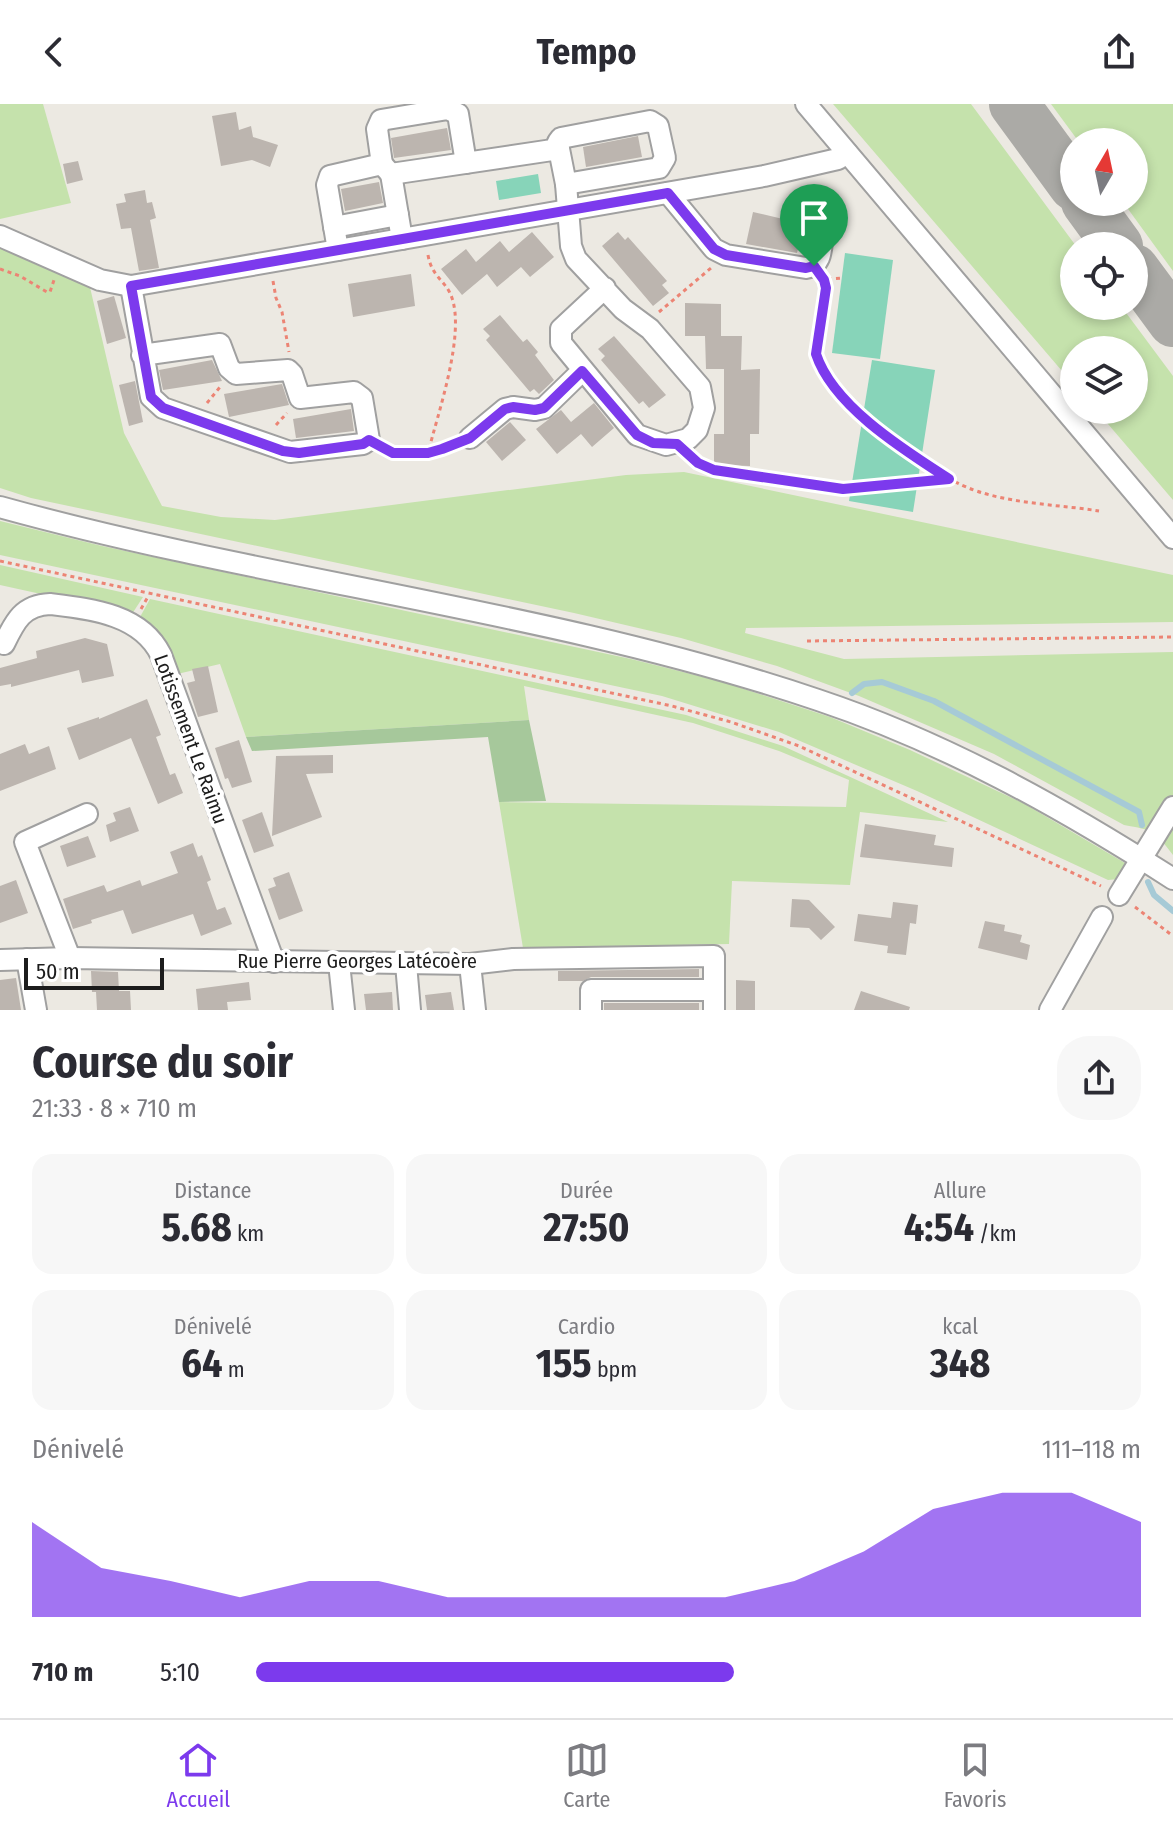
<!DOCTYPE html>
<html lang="fr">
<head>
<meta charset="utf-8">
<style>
  :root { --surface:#fff; --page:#f7f7f7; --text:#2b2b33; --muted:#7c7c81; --line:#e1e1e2; --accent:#7c3aed }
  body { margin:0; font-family:"Fira Sans Condensed",sans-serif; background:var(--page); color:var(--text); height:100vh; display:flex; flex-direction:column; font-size:30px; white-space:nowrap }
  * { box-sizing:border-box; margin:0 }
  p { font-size:26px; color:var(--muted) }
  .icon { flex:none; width:44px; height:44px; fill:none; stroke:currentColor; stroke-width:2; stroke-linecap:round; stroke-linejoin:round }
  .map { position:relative; height:906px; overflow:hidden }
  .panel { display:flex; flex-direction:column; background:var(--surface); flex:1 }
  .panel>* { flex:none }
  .needle { width:52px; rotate:9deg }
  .controls { position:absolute; left:1060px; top:24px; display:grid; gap:16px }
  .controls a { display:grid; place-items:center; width:88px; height:88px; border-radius:50%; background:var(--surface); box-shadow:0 4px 12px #0003; font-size:40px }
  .scale { position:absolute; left:24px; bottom:20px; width:140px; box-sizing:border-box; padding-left:8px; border:4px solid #1c1c1c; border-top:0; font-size:22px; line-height:28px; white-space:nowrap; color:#1c1c1c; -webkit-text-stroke:6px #fff; paint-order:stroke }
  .pin { position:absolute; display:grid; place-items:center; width:68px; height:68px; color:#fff; margin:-82px -34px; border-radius:50% 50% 50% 0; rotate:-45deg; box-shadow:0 0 8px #0007 }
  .pin .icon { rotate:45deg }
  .round { display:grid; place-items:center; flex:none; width:84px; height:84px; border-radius:32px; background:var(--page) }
  .summary { display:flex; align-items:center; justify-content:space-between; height:136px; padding:0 32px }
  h1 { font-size:44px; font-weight:700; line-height:60px }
  .stats { display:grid; grid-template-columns:repeat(3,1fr); gap:12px; height:136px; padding:8px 32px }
  .stats div { display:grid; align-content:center; border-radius:20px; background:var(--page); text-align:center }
  .stats b { font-size:40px; font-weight:700 }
  .stats small { font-size:22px; font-weight:400 }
  .stats p { font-size:22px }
  .chart { height:224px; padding:16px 32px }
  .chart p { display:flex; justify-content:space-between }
  .chart svg { width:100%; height:144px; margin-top:8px; fill:var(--accent); opacity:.7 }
  ul { padding:0 32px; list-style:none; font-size:26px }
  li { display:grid; grid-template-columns:128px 96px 1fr; align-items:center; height:60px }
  li i { height:20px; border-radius:10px; background:var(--accent) }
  header { display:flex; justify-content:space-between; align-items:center; height:104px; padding:0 32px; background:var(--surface); font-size:36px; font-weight:700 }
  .menu { display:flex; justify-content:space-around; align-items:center; height:112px; border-top:2px solid var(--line); background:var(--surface); font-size:22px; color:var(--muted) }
  .menu a { display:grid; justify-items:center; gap:4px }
  .menu .current { color:var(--accent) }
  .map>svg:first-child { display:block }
</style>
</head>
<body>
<header><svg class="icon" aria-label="back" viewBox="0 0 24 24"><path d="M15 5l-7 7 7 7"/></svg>Tempo<svg class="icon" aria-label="share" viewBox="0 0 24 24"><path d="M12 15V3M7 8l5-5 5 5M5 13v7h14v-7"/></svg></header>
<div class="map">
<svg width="1173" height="906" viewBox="0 0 1173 906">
  <rect width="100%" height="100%" fill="#ece9e2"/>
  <g fill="#c5e2ac">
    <path d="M0 0H43L71 99 0 115Z"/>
    <path d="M833 0H971L1076 142H1074V202H1121L1173 272V396L1096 306H1134V246H1074V281Z"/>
    <path d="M1051 0H1173V167L1123 98H1134V38H1079Z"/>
    <path d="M0 141 89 179 124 329 162 402 221 413 275 416 626 371 684 368 1173 471V518L746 524 745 529 844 555 1173 548V751C1155 727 1153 726 1124 721L994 650 859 592 777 562 681 534 574 509 31 394 0 384Z"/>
    <path d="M0 417 102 442 631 555 723 578 830 613 910 646 1023 699 1125 759 1118 775 1108 776 917 687 779 628 662 592 0 451Z"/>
    <path d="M0 461 143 493 132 510 0 481Z"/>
    <path d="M150 495 686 611 783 642 948 718 860 708 850 781 732 777 729 840 523 844 499 698 846 703 849 676 779 647 693 619 524 582 529 616 246 633 220 560 173 571 158 533 140 513Z"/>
  </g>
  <path fill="#a6c89b" d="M529 616 546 697 499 698 488 633 252 647 246 633Z"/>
  <g fill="#87d4b9">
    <path d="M538 70 541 89 499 96 496 77Z"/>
    <path d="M845 149 893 156 880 255 832 249Z"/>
    <path d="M872 256 935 266 913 408 849 397Z"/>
  </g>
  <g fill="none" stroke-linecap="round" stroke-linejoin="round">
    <g stroke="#a6cad6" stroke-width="6">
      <path d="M852 589 864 580 882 578 934 597 1139 708 1142 721"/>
      <path d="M1148 778 1154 791 1173 807"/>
    </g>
    <g stroke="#abaaa6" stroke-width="50">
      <path d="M1014 0 1074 82"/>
      <path d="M1086 98 1118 142"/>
      <path d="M1134 165 1173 218"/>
    </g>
  </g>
  <g fill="#bcb5af">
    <path d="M236 8 239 26 251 22 253 33 278 41 270 63 252 56 221 62 212 12Z"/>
    <path d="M447 24 451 46 394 54 391 34Z"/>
    <path d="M638 32 642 53 586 63 583 43Z"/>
    <path d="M78 57 83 76 67 80 63 60Z"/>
    <path d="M379 78 383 99 345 107 341 85Z"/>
    <path d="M145 86 147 99 152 98 156 114 150 116 159 164 139 167 131 124 121 125 116 100 126 98 124 90Z"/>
    <path d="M753 108 804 120 797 149 746 140Z"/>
    <path d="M532 128 554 153 530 173 521 163 497 183 487 170 462 191 441 165 466 145 476 158 500 137 509 148Z"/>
    <path d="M618 128 625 136 628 133 667 177 662 181 669 189 653 202 602 142Z"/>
    <path d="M411 170 415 202 353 213 348 180Z"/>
    <path d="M114 192 126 234 107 240 97 197Z"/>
    <path d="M685 199 721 200V232H742L741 266 760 265 759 330H750V362L714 361V330H724V265H706L705 232H685Z"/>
    <path d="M500 211 523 238 527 235 538 248 535 251 554 276 539 290 534 285 530 288 486 236 490 232 483 225Z"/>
    <path d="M614 232 666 291 649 304 643 297 639 300 601 256 605 252 598 245Z"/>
    <path d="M212 256 222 277 163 286 159 266Z"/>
    <path d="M135 277 143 318 129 322 119 281Z"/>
    <path d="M282 280 289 301 229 313 224 290Z"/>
    <path d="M594 299 614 324 592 343 581 330 557 350 536 325 561 306 571 318Z"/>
    <path d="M351 305 354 327 296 334 293 315Z"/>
    <path d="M510 318 526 336 502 357 486 338Z"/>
    <path d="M85 534 107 540 114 572 82 579 79 566 11 583V580L0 582V564L37 554 36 547Z"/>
    <path d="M208 562 218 608 198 613 187 579 195 577 192 565Z"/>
    <path d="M147 595 161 631 156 633 170 671 175 669 183 689 158 700 131 634 79 656 67 624 99 613V615Z"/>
    <path d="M239 636 252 678 232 684 228 674 225 675 215 644Z"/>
    <path d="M25 640 29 650 49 642 56 665 0 687V650Z"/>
    <path d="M333 651V669L306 670 322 713 272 732 276 652Z"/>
    <path d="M130 703 139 727 110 738 106 721 116 717 113 709Z"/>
    <path d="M262 708 274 742 254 749 242 716Z"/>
    <path d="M865 720 936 731 934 741 954 744 952 763 860 753Z"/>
    <path d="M88 732 96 753 67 763 60 742Z"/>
    <path d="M193 739 198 753 202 751 211 776 207 778 217 806 225 803 232 820 201 832 193 810 132 830 123 806 91 816 92 819 73 825 63 795 104 781 107 788 140 776 142 782 178 769 170 748Z"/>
    <path d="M289 768 303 807 279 816 268 785 276 782 273 774Z"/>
    <path d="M16 776 28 809 0 819V782Z"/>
    <path d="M792 795 809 796 835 823 821 836 809 824 790 823Z"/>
    <path d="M893 798 918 801 916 820 910 819 906 851 887 849 888 842 854 837 858 810 891 814Z"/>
    <path d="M985 817 1005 821 1004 827 1022 831 1020 838 1030 841 1027 856 978 844Z"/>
    <path d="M699 865V873H591L583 877H558V867Z"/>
    <path d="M91 867 118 868 119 887H130L131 906H97L96 888H92Z"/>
    <path d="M16 874 21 906H0V876Z"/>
    <path d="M736 876 755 877V906H736Z"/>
    <path d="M249 878 251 896 227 898 228 906H198L196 885Z"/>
    <path d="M861 887 910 903 909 906H854Z"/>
    <path d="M392 888 393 906H366L364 890Z"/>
    <path d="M451 888 454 906H427L425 891Z"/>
    <rect x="604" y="899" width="95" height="7"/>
  </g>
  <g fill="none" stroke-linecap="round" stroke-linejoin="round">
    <defs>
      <g id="minor">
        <path d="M806 0 1173 434"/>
        <path d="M559 45 558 38 561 34 650 17 658 22 665 54 659 64 566 80"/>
        <path d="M382 60 377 25 381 16 448 5 458 10 466 59"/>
        <path d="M668 89 714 145 726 151 806 164C823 161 821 143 823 128"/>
        <path d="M334 123 398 111"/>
        <path d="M0 132 100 176 131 182 764 72 838 55 847 49"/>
        <path d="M402 135 391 70 559 45 566 80 571 142 576 155 623 205 650 225 700 283 704 304 697 326 688 335 666 341 637 331 561 239V225L605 184"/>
        <path d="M338 146 327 81 330 72 382 60 389 68"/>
        <path d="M131 182 151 293 163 304 290 348 363 340 369 336 362 294 354 288 300 294 292 270 288 266 236 270 229 264 220 240 142 251"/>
        <path d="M470 334 505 305 513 303 535 306 544 304 582 267"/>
        <path d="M0 403C270 478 552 506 818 596 944 638 1061 703 1173 775"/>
        <path d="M4 540C15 517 23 501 50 500 91 505 141 510 161 551L274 858"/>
        <path d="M1119 791 1173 703"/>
        <path d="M70 854 25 738 87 710"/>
        <path d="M27 855 36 906"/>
        <path d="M0 856 70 854 470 860 513 855 714 852V906"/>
        <path d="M339 859 344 906"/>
        <path d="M406 860 410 906"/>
        <path d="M470 860 475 906"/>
        <path d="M591 906V886H714"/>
        <path d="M1050 906 1102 813"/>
      </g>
    </defs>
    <use href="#minor" stroke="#a0a0a0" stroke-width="24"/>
    <g stroke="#ec8474" stroke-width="3" stroke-dasharray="4 4" stroke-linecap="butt">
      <path d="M428 151C432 174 446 176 452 194 465 232 438 309 428 349"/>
      <path d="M0 165 20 172 47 188H50L54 176"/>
      <path d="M828 175 842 174"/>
      <path d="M273 177 276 194 282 208 289 248"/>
      <path d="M825 179 826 184 816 250C831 299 934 376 983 389 1019 400 1061 401 1099 407"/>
      <path d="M659 208 711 164"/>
      <path d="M207 299 220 283"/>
      <path d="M276 321 287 309"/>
      <path d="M385 347C405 353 433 350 451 341"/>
      <path d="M692 353 714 366 843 385 947 375"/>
      <path d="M0 457 672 602 731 618 799 642 1101 782"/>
      <path d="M141 505 149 491"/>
      <path d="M807 537 1173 533"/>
      <path d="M1135 803 1173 832"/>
    </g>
    <use href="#minor" stroke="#fff" stroke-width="20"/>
  </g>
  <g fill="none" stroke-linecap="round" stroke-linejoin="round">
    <defs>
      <path id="route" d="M668 89 714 145 726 151 806 164 814 162 824 176 826 184 816 250C833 302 904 346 949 375L843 385 714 366 698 359 677 340 653 339 637 331 582 267 544 304 535 306 513 303 505 305 470 334 442 345 428 349H393L369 336 363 340 299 349 283 347 163 304 151 293 131 182Z"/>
    </defs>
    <use href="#route" stroke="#fff" stroke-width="16"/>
    <use href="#route" stroke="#7c3aed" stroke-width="10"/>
  </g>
  <g text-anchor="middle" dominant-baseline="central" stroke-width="8" stroke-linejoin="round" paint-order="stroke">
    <g font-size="20" fill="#1c1c1c" stroke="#fff">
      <text transform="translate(191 635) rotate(70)">Lotissement Le Raimu</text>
      <text x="357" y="857">Rue Pierre Georges Latécoère</text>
    </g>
  </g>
</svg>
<div class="controls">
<a><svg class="needle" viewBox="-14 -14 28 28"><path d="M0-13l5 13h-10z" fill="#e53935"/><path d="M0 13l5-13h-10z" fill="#7c7c81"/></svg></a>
<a><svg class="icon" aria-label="locate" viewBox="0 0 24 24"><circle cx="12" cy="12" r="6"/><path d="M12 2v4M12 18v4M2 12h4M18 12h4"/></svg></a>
<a><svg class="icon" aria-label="layers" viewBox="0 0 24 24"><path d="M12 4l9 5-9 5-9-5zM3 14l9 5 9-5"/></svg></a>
</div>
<div class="scale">50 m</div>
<div class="pin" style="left:814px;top:162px;background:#1e9e55"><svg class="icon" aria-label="arrive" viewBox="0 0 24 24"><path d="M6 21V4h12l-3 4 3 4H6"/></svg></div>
</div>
<section class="panel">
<div class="summary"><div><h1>Course du soir</h1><p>21:33 · 8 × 710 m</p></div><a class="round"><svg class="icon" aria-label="share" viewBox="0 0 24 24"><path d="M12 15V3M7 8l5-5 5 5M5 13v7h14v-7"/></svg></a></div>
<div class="stats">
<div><p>Distance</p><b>5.68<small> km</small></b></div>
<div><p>Durée</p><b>27:50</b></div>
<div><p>Allure</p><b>4:54<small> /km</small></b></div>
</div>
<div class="stats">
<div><p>Dénivelé</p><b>64<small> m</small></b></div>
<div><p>Cardio</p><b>155<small> bpm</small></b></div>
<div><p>kcal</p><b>348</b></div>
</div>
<div class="chart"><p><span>Dénivelé</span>111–118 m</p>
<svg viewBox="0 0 160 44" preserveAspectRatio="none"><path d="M0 44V15L10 29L20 33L30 38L40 33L50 33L60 38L70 38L80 38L90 38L100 38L110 33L120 24L130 11L140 6L150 6L160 15V44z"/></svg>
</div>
<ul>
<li><b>710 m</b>5:10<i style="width:54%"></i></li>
</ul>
</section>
<nav class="menu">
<a class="current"><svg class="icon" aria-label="home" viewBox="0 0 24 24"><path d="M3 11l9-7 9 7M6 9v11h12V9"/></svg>Accueil</a>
<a><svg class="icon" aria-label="map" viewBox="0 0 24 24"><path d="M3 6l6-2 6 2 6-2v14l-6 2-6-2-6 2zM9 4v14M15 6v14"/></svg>Carte</a>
<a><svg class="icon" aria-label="saved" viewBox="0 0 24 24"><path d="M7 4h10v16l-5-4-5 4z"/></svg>Favoris</a>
</nav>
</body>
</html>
